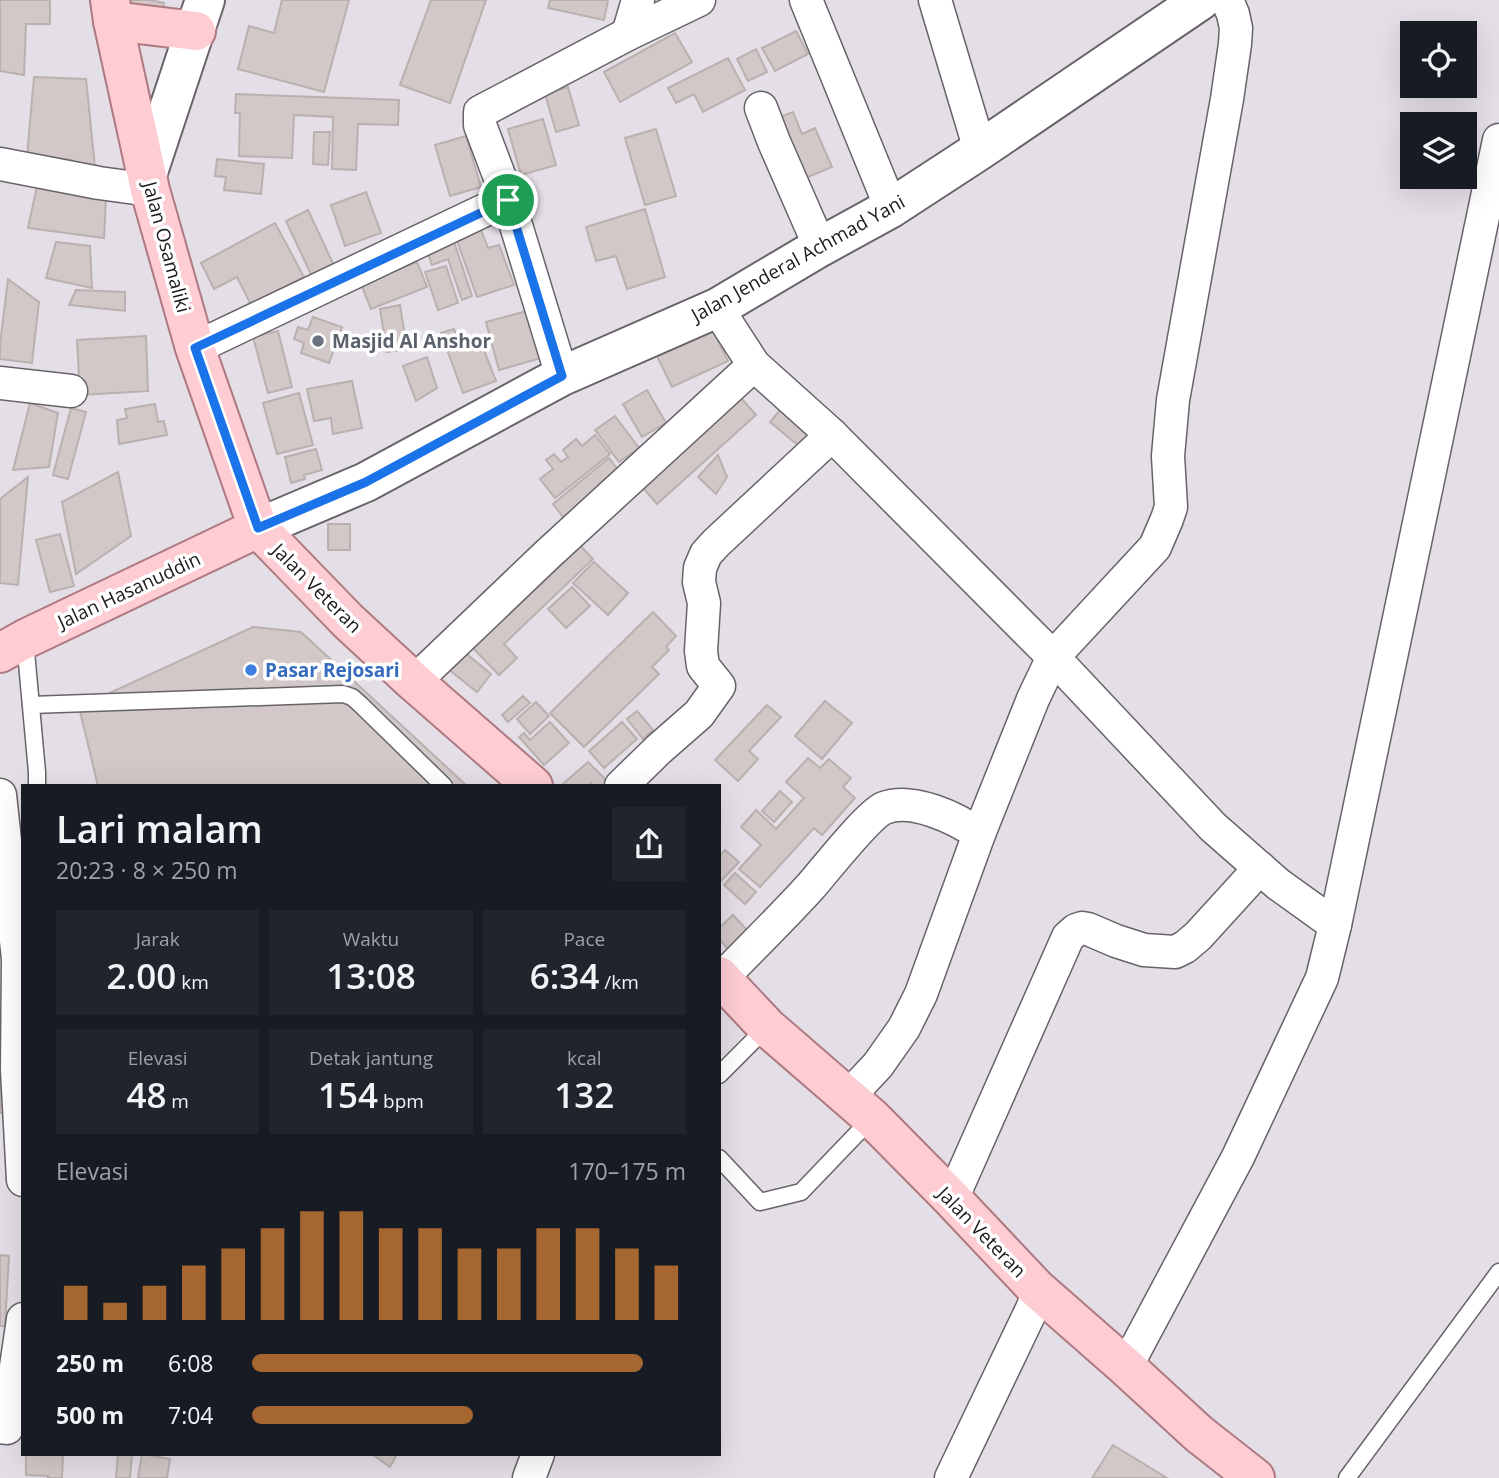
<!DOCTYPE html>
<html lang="id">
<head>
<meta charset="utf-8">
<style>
  :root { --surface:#171b24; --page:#20242c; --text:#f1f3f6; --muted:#9ea1a6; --accent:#a6662f }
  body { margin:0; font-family:"Open Sans",sans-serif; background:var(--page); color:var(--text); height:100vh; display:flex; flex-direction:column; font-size:26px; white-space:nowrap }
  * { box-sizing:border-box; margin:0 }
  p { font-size:23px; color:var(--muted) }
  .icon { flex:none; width:38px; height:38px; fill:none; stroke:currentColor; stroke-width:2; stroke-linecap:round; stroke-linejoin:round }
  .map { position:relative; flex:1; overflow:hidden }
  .side { position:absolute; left:21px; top:784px; width:700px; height:672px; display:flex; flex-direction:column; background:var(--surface); border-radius:0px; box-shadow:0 7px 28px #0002 }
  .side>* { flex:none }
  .buttons { position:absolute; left:1400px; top:21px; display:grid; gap:14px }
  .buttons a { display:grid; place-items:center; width:77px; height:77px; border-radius:0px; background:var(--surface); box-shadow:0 7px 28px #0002; font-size:35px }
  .pin { position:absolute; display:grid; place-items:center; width:60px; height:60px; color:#fff; margin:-30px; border:4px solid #fff; border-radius:50%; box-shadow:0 2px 7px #0007 }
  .round { display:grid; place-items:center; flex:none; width:74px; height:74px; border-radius:0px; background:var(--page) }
  .head { display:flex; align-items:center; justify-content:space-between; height:119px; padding:0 35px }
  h1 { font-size:38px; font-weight:600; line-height:52px }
  .stats { display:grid; grid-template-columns:repeat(3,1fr); gap:10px; height:119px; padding:7px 35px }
  .stats div { display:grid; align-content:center; border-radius:0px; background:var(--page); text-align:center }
  .stats b { font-size:35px; font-weight:600 }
  .stats small { font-size:19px; font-weight:400 }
  .stats p { font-size:19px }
  .chart { height:196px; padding:14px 35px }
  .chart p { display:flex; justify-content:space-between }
  .chart svg { width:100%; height:126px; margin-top:7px; stroke:var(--accent); stroke-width:6 }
  ul { padding:0 35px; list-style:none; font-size:23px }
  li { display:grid; grid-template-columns:112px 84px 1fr; align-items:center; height:52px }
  li i { height:18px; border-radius:9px; background:var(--accent) }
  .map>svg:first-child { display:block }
</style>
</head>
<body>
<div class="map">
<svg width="1499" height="1478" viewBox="0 0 1499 1478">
  <rect width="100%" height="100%" fill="#e4dfe6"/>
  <g fill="#d2c8c7" stroke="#bab0b0" stroke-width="2">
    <path d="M0 0H50V24H26L24 75 0 71Z"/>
    <path d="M127 0H150L164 3 162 14 126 7Z"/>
    <path d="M282 0H349L324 92 238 69 249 26 274 33Z"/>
    <path d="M431 0H486L450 103 400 85Z"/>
    <path d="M550 0H608L604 20 548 8Z"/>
    <path d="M796 31 808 54 775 71 762 48Z"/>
    <path d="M675 33 692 62 620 102 604 72Z"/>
    <path d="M756 49 767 72 748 81 737 59Z"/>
    <path d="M728 58 745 90 703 112 694 94 676 103 668 88Z"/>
    <path d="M34 77 86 79 95 167 73 169 72 160 27 156Z"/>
    <path d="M568 87 579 125 556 132 545 94Z"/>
    <path d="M236 94 399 100 398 125 358 124 356 170 332 169 333 117 294 115 292 158 239 156 240 113H235Z"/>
    <path d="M793 112 802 134 815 128 832 167 796 182 770 121Z"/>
    <path d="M543 119 556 165 521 175 508 129Z"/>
    <path d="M656 129 676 196 645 205 625 138Z"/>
    <path d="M314 132H330L328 165 313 164Z"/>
    <path d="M466 136 481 187 450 196 435 145Z"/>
    <path d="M217 159 264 164 261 194 224 190 226 177 215 176Z"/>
    <path d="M37 186 106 196 104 238 28 228Z"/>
    <path d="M366 192 381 233 345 246 331 205Z"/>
    <path d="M645 209 665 277 627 289 616 256 596 261 586 227Z"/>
    <path d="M308 210 338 274 316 285 286 221Z"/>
    <path d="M275 223 304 277 251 305 237 277 214 289 201 263Z"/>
    <path d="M480 227 488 248 499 245 514 285 477 297 455 235Z"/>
    <path d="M453 239 472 296 462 300 448 259 432 265 426 248Z"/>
    <path d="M56 242 90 246 92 288 46 278Z"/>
    <path d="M417 262 427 287 371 309 361 284Z"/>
    <path d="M446 266 458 303 438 310 425 272Z"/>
    <path d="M8 279 39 302 32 363 0 359V344Z"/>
    <path d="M76 290 125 292V311L69 305Z"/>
    <path d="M400 305 407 349 387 352 380 309Z"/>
    <path d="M527 311 541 358 499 370 486 322Z"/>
    <path d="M313 317 342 327 329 363 301 353 304 343 294 339 298 327 308 330Z"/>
    <path d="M454 329 461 347 480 340 496 381 463 393 441 333Z"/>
    <path d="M713 330 728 361 672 387 657 356Z"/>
    <path d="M278 331 292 387 268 393 253 337Z"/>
    <path d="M146 336 148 391 80 395 77 340Z"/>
    <path d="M427 357 437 388 416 401 403 366Z"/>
    <path d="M352 381 362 428 333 434 331 418 314 421 307 389Z"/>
    <path d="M647 390 666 423 642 437 623 404Z"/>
    <path d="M734 390 756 415 657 504 637 481Z"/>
    <path d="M299 393 313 445 277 454 263 403Z"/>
    <path d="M30 403 58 413 49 467 13 470Z"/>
    <path d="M155 404 158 422 164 421 167 435 119 444 117 420 127 418 125 409Z"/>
    <path d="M785 404 819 432 804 450 770 422Z"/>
    <path d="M71 408 86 412 68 479 53 475Z"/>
    <path d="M615 416 639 448 619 462 595 430Z"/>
    <path d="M595 435 610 454 555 498 540 479 553 469 546 460 554 454 561 462 568 457 563 450 576 439 582 446Z"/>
    <path d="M316 449 322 470 304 475 305 479 291 483 285 457Z"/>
    <path d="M718 455 727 477 716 494 698 477Z"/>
    <path d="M609 458 622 475 566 521 553 504Z"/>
    <path d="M118 472 131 536 76 574 62 502Z"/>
    <path d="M28 477 18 585 0 583V499Z"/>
    <rect x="328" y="524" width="22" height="26"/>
    <path d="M60 534 74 586 50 592 36 540Z"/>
    <path d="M575 540 593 559 504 644 517 658 499 675 468 643Z"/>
    <path d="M594 562 628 593 608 615 573 583Z"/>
    <path d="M572 587 590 606 566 628 548 609Z"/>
    <path d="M653 612 676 636 666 647 669 650 652 667 659 674 584 747 550 713Z"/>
    <path d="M253 627 301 632 467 786H98L79 707Z"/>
    <path d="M462 650 491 674 477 692 447 668Z"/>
    <path d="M523 696 530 703 508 722 502 715Z"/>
    <path d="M825 701 852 723 822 759 795 736Z"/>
    <path d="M536 702 549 716 530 734 517 719Z"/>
    <path d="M767 705 781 717 749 751 758 759 738 781 715 760Z"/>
    <path d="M637 711 653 730 643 739 627 719Z"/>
    <path d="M550 722 569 743 544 765 519 737 524 733 530 740Z"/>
    <path d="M622 722 637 739 604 768 589 751Z"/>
    <path d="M808 758 820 768 829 759 851 778 843 787 855 798 822 835 814 828 760 887 739 869 761 845 741 827 756 810 776 829 804 798 786 782Z"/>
    <path d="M588 762 609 783 606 786H594L591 783 588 786H564L563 784Z"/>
    <path d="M780 791 792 802 774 822 762 811Z"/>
    <path d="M725 850 739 862 721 881 719 879V856Z"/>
    <path d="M735 873 756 892 745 904 724 885Z"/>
    <path d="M733 915 749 932 729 950 719 939V928Z"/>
    <path d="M7 1069 9 1113H0V1070Z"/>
    <path d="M0 1255 9 1256 5 1326H0Z"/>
    <path d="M1113 1445 1167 1478H1092Z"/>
    <path d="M26 1454H63L62 1478H48V1476L26 1475Z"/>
    <path d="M118 1454H132L130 1478H116Z"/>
    <path d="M142 1454 170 1459 167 1478H138Z"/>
    <path d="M372 1454H397L390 1467Z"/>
  </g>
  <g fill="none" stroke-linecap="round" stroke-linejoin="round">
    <defs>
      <g id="service">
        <path d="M25 641 37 772V786"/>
        <path d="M31 705 343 694 352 697 360 704 444 786"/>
        <path d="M719 1075 767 1027"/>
        <path d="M719 1158 760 1202 801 1192 872 1118"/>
        <path d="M1347 1478 1499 1272"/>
      </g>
      <g id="minor">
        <path d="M806 0 891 208"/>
        <path d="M935 0 980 150"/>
        <path d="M628 34 638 0"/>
        <path d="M761 108 774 142 820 247"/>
        <path d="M0 164 99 183 150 190"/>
        <path d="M717 308 754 365 832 435 1053 657 1213 827 1278 884 1335 925"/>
        <path d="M195 348 508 199"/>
        <path d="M562 376 508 199 480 125V112L628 34 699 0"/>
        <path d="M0 383 71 391"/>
        <path d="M414 682 548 554 754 365"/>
        <path d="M621 786 659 749 699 714 719 686 703 666 701 651 704 603 699 582 700 568 706 554 716 543 832 435"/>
        <path d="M0 795 18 959 17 1070 23 1180"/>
        <path d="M719 984 721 979C751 948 782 918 811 886 825 870 868 815 884 808 912 797 956 818 979 834"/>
        <path d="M848 1097 878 1065 904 1028 921 994 979 834 1033 699 1053 657 1155 547 1167 519 1171 507 1168 456 1173 400 1227 99 1235 44 1236 28 1233 14 1227 0"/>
        <path d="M952 1199 1068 937 1076 930 1082 928 1088 929 1116 941 1144 950 1175 952 1185 947 1198 936 1260 868"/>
        <path d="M1126 1367 1238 1157 1322 978 1335 925 1499 140"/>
        <path d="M0 1427 7 1428 23 1319"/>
        <path d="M529 1478 538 1454"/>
        <path d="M951 1478 1040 1292"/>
      </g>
      <path id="tertiary" d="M147 175 205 0"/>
      <path id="secondary" d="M258 528 366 482 562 376 717 308 820 247 891 208 980 150 1201 0"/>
      <g id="primary">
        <path d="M110 0 113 21 150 190 195 348 258 528 348 621 414 682 533 786"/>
        <path d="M113 21 196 31"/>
        <path d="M0 653 25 639 258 528"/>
        <path d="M719 976 767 1027 872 1118 952 1199 1036 1288 1126 1367 1199 1434 1255 1478"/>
      </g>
    </defs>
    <use href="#service" stroke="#676369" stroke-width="19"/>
    <use href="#minor" stroke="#676369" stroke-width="35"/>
    <use href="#tertiary" stroke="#676369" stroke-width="42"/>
    <use href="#secondary" stroke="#676369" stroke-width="42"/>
    <use href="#primary" stroke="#ae7981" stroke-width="42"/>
    <use href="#service" stroke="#fff" stroke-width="16"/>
    <use href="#minor" stroke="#fff" stroke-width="32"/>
    <use href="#tertiary" stroke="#fff" stroke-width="38"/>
    <use href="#secondary" stroke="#fff" stroke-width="38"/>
    <use href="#primary" stroke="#fecdd4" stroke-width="38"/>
  </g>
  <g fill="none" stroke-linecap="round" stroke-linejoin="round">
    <defs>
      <path id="route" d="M508 200 562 376 366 482 258 528 195 348Z"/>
    </defs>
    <use href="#route" stroke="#fff" stroke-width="14"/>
    <use href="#route" stroke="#1a73e8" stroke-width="9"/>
  </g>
  <circle fill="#6b7280" stroke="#fff" stroke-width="2.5" cx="318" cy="341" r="7"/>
  <circle fill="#3f7fe0" stroke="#fff" stroke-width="2.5" cx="251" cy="670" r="7"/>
  <g text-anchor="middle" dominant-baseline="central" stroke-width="7" stroke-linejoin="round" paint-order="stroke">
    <g font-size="19" fill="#1c1a1c" stroke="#fff">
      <text transform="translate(167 247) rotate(75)">Jalan Osamaliki</text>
      <text transform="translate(798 258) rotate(-29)">Jalan Jenderal Achmad Yani</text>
      <text transform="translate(317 588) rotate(45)">Jalan Veteran</text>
      <text transform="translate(129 590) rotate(-25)">Jalan Hasanuddin</text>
      <text transform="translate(982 1232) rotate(46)">Jalan Veteran</text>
    </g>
    <g font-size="19" font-weight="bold" fill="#5b616d" stroke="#fff" text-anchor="start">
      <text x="332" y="341">Masjid Al Anshor</text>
    </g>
    <g font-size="19" font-weight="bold" fill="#366cbe" stroke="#fff" text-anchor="start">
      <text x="265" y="670">Pasar Rejosari</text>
    </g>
  </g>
</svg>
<div class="buttons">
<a><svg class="icon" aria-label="locate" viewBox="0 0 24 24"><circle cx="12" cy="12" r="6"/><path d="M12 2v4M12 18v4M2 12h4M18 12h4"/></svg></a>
<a><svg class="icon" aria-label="layers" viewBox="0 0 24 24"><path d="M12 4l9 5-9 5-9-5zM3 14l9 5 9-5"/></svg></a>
</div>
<div class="pin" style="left:508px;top:200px;background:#1e9e55"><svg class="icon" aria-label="arrive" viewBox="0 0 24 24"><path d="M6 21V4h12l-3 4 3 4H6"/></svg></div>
<section class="side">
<div class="head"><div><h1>Lari malam</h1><p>20:23 · 8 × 250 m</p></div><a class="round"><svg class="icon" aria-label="share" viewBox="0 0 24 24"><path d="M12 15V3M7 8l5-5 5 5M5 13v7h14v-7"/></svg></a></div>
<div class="stats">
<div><p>Jarak</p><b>2.00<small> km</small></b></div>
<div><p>Waktu</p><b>13:08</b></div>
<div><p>Pace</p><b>6:34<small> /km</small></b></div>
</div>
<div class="stats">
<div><p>Elevasi</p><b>48<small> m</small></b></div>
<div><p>Detak jantung</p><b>154<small> bpm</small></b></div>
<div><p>kcal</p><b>132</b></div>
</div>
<div class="chart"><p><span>Elevasi</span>170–175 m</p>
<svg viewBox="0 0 160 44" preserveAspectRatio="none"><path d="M5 44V32M15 44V38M25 44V32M35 44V25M45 44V19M55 44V12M65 44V6M75 44V6M85 44V12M95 44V12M105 44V19M115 44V19M125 44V12M135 44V12M145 44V19M155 44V25"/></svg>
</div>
<ul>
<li><b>250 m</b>6:08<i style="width:90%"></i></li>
<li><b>500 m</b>7:04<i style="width:51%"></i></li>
</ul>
</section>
</div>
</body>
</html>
